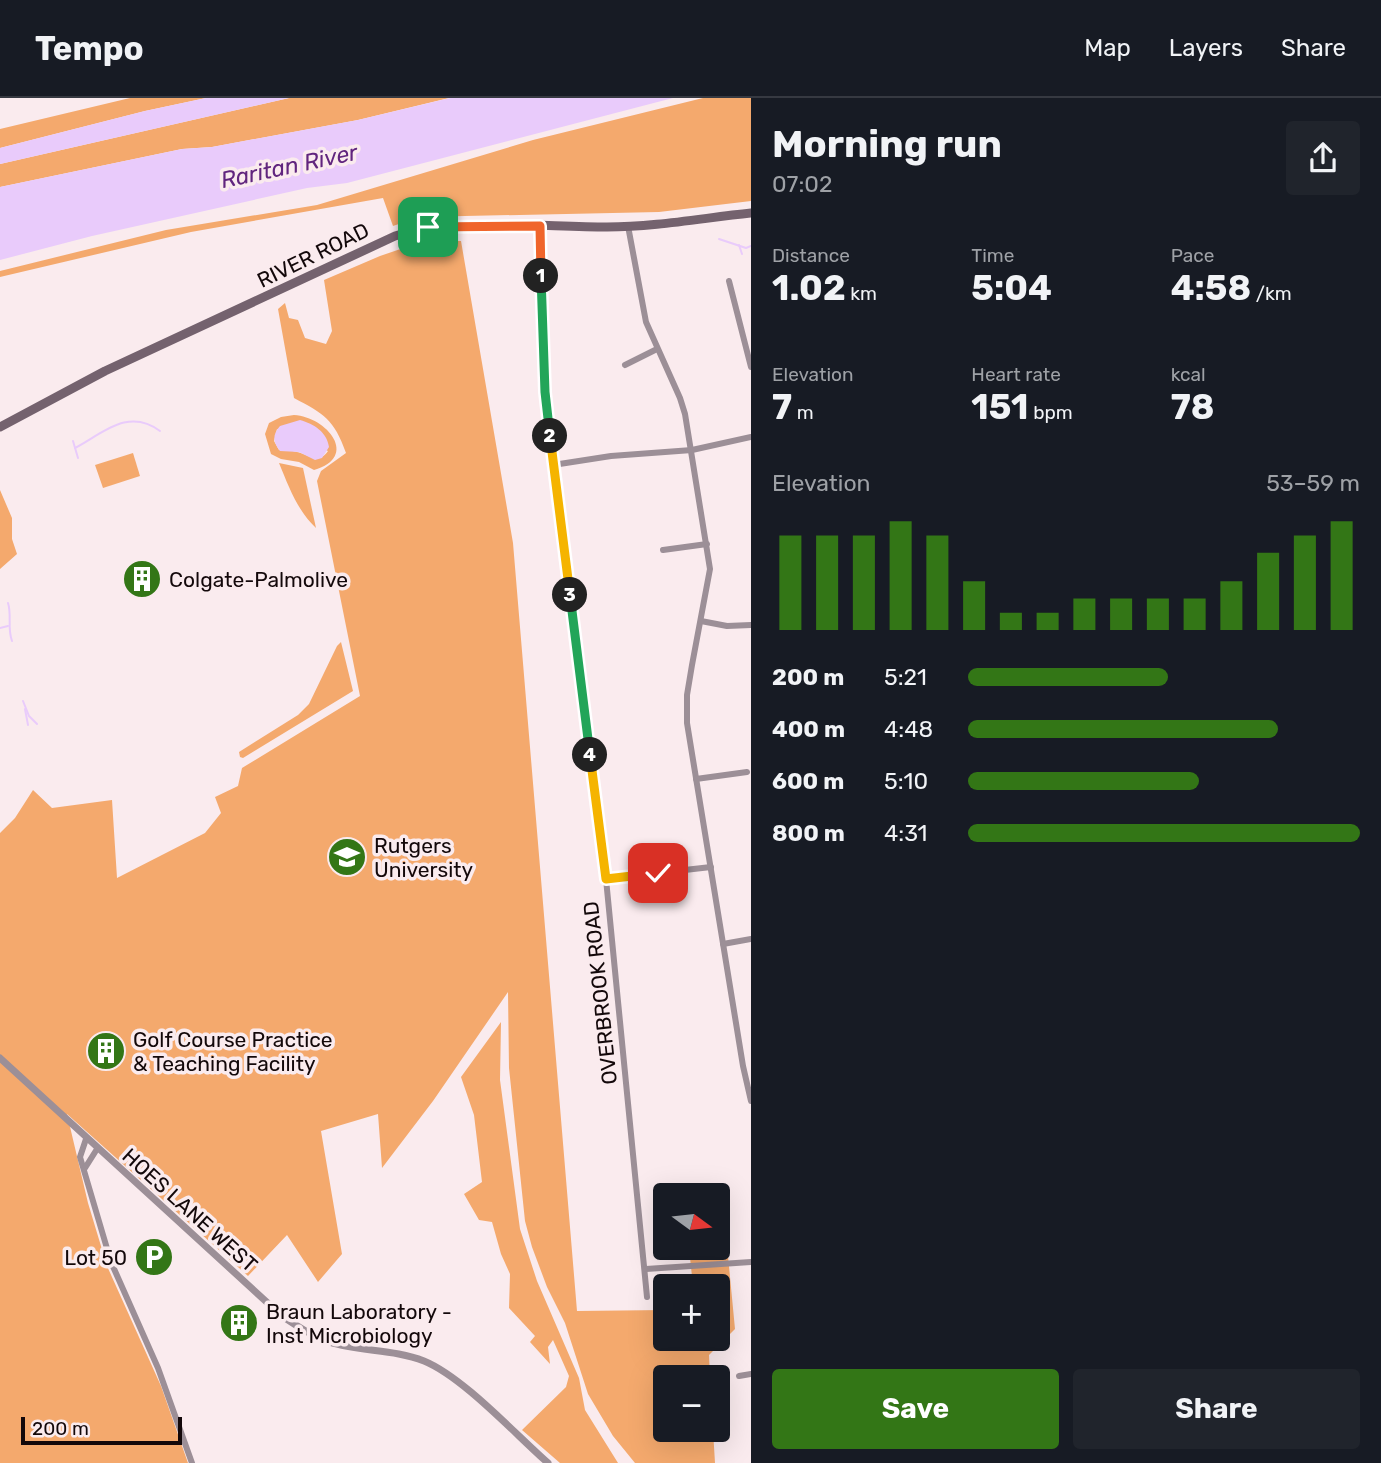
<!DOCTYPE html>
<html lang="en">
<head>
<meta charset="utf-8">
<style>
  :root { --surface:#171b24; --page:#20242c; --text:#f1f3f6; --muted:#9ea1a6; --line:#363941; --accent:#337616 }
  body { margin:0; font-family:Rubik,sans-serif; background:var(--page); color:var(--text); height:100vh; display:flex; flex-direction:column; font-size:26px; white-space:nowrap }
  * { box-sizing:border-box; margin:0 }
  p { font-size:23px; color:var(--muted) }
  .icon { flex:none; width:38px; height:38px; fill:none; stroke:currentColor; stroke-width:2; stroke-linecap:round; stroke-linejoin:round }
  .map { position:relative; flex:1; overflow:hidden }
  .side { display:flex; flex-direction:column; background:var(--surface); width:630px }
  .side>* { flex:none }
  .needle { width:46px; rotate:105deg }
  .buttons { position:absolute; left:653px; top:1085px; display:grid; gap:14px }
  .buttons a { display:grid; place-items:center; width:77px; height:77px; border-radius:7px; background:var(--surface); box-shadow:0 7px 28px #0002; font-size:35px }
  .scale { position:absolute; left:21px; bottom:18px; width:161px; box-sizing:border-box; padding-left:7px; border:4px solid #13080a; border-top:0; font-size:19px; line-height:24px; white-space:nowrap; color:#13080a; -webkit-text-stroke:5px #faebee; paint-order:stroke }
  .pin { position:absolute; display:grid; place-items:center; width:60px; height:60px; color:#fff; margin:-30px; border-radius:14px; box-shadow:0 4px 10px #0006 }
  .km { position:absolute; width:35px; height:35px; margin:-18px; border-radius:50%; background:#222; color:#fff; font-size:19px; line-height:35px; text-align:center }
  .round { display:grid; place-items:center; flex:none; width:74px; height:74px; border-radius:7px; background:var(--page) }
  .overview { display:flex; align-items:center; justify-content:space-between; height:119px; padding:0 21px }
  h1 { font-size:38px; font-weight:700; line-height:52px }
  .metrics { display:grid; grid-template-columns:repeat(3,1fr); gap:10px; height:119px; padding:7px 21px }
  .metrics div { display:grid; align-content:center }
  .metrics b { font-size:35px; font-weight:700 }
  .metrics small { font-size:19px; font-weight:400 }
  .metrics p { font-size:19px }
  .chart { height:196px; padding:14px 21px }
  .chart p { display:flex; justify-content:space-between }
  .chart svg { width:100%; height:126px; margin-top:7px; stroke:var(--accent); stroke-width:6 }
  .primary-button { display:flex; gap:14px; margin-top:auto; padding:14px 21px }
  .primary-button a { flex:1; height:80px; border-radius:7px; background:var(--accent); color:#fff; font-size:28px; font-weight:700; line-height:80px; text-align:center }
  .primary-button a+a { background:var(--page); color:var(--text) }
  ul { padding:0 21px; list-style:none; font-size:23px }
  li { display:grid; grid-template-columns:112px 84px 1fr; align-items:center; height:52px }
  li i { height:18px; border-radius:9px; background:var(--accent) }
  header { display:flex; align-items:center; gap:42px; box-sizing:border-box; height:98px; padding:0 35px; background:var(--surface); border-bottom:2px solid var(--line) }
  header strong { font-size:33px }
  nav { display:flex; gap:38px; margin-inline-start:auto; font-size:24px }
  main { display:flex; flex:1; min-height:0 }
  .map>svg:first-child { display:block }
</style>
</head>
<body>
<header>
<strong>Tempo</strong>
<nav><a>Map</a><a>Layers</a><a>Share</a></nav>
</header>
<main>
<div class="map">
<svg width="751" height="1365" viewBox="0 0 751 1365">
  <rect width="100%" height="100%" fill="#faebee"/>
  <g fill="#f4a96d" fill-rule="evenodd">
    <path d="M130 0H206L145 13 0 50V31Z"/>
    <path d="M289 0H449L358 22 212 49 182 51 0 89V66Z"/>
    <path d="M703 0H751V103L659 114 419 119 393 128 383 100 191 134 0 179V173L166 132 317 107 533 42Z"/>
    <path d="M424 143H461L513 445 577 1213 665 1212V1241H718V1188H693L689 1150H718V1097H671L668 1090 721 1085 735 1231 709 1257 710 1279H665V1332H713L715 1365H635L613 1338 588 1296 565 1225 547 1189 532 1149 525 1123 509 970 508 894 433 1003 382 1070 378 1016 321 1033 342 1156 318 1184 287 1137 248 1178 67 1016 88 1105 107 1168 161 1288 188 1365H0V735L15 720 33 692 52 710 112 702 117 780 205 735 221 715 215 699 238 688 242 670 360 598 317 383 321 373 346 355C334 321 324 316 294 300L278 211 285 205 289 220 298 222 305 240 326 246 332 233 324 182 380 158Z"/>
    <path d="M294 317C327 319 360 359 314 372L299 364 281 361 271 356 265 336 269 325 281 319ZM277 331 328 353C318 367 310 357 297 354 291 352 285 353 279 352L274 343Z"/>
    <path d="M133 355 140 378 103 390 95 367Z"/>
    <path d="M279 365 303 370 316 430C297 412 289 389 279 365Z"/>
    <path d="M0 392 12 420V441L17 456 0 471Z"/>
    <path d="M341 544 353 593 243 660 240 659 239 654 298 617 309 606 337 548Z"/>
    <path d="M501 924 500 982 520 1131 537 1183 579 1280 585 1312 618 1365H560L522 1332 566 1289 569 1278 553 1242 548 1249 550 1266 530 1244 535 1238 509 1210 510 1176 501 1156 492 1124 479 1122 464 1096 482 1084 474 1017 461 979Z"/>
  </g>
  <g fill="#e9cbfb">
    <path d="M206 0H289L0 66V50L145 13Z"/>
    <path d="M450 0H673L347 85 307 90 92 138 0 162V89L182 51 212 49 358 22Z"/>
    <path d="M300 322C314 326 327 334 329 349L322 360 315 362 299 354 280 353C273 344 272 337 280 328Z"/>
  </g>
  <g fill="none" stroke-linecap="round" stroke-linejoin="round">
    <g stroke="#e9cbfb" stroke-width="2">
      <path d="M719 141 746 150 751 148"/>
      <path d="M739 147 742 156"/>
      <path d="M73 343 78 360"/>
      <path d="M75 350C102 336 128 309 160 333"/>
      <path d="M8 505C12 517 7 530 12 543"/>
      <path d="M0 530 8 528"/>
      <path d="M23 603 29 618 37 626"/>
      <path d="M25 611 28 627"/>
    </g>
    <g stroke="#9c8f97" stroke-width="6">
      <path d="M540 128 546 294 561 436 606 781 647 1199"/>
      <path d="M628 128 646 224 680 300 685 316 710 471 692 567 687 597V625L743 968 751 1003"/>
      <path d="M729 183 751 269"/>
      <path d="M625 267 657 251"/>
      <path d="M553 367 611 358 692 352 751 339"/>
      <path d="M663 452 707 446"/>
      <path d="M701 523 727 528 751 527"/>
      <path d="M696 681 747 674"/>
      <path d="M606 781 711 769"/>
      <path d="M723 846 751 841"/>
      <path d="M86 1041 80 1059 111 1164 158 1270 192 1365"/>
      <path d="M85 1070 97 1051"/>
      <path d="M646 1171 751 1164"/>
      <path d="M739 1278 751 1276"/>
    </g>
    <path stroke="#9c8f97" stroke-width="7" d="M0 960 282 1218C297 1228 312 1238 329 1244 360 1254 393 1251 424 1263 463 1279 515 1336 548 1365"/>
    <path stroke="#74626e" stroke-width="9" d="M0 329 105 273 395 138C457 119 541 129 607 129 655 129 703 120 751 115"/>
  </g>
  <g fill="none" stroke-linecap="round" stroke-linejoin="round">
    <defs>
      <path id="split-1" d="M428 129 540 128 541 178"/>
      <path id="split-2" d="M541 178 545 294 550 338"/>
      <path id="split-3" d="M550 338 570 497"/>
      <path id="split-4" d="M570 497 590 657"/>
      <path id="split-5" d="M590 657 606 781 658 775"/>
    </defs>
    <use href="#split-1" stroke="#fff" stroke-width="14"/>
    <use href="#split-2" stroke="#fff" stroke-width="14"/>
    <use href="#split-3" stroke="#fff" stroke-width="14"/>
    <use href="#split-4" stroke="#fff" stroke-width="14"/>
    <use href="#split-5" stroke="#fff" stroke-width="14"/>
    <use href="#split-1" stroke="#f0652b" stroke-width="9"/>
    <use href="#split-2" stroke="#22a559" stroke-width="9"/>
    <use href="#split-3" stroke="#f5b400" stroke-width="9"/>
    <use href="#split-4" stroke="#22a559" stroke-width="9"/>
    <use href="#split-5" stroke="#f5b400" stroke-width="9"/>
  </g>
  <defs>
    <symbol id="building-disc" viewBox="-11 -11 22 22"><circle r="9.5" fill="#337616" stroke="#faebee"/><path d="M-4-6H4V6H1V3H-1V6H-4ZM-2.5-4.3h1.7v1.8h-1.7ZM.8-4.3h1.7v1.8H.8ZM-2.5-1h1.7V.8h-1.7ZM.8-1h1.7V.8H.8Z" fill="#fff"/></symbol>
    <symbol id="university-disc" viewBox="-11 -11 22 22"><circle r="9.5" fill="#337616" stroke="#faebee"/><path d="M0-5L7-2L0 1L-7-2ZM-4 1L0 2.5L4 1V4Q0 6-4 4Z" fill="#fff"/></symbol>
    <symbol id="parking-disc" viewBox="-11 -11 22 22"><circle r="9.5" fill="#337616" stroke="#faebee"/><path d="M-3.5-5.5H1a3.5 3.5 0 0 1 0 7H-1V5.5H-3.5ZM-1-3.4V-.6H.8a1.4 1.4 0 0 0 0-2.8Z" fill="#fff"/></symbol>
  </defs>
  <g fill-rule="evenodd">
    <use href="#building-disc" x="120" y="459" width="44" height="44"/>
    <use href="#university-disc" x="325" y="737" width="44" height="44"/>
    <use href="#building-disc" x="84" y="931" width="44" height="44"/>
    <use href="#parking-disc" x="132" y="1137" width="44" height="44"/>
    <use href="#building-disc" x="217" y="1203" width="44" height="44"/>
  </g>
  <g text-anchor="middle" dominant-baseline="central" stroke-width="7" stroke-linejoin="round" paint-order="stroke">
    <g font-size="21" fill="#13080a" stroke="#faebee">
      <text transform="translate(313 157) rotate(-26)">RIVER ROAD</text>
      <text transform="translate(600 895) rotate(-96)">OVERBROOK ROAD</text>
      <text transform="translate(190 1112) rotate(42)">HOES LANE WEST</text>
    </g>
    <g font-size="21" fill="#13080a" stroke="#faebee" text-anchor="start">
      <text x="169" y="481">Colgate-Palmolive</text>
      <text x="374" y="747">Rutgers<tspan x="374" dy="24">University</tspan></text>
      <text x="133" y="941">Golf Course Practice<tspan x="133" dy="24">&amp; Teaching Facility</tspan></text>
      <text x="127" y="1159" text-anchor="end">Lot 50</text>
      <text x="266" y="1213">Braun Laboratory -<tspan x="266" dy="24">Inst Microbiology</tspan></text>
    </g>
    <g font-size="23" font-style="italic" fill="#61257e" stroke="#faebee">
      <text transform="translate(289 68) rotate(-12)">Raritan River</text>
    </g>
  </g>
</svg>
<div class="buttons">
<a><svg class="needle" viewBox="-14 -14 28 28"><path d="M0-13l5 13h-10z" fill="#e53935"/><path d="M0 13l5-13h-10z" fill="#9ea1a6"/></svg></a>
<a>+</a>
<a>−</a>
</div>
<div class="scale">200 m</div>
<div class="pin" style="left:428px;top:129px;background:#1e9e55"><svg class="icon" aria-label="arrive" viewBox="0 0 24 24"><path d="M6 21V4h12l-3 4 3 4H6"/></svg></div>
<div class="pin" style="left:658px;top:775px;background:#d93025"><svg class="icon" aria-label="check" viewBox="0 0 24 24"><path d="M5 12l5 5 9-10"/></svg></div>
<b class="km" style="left:541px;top:178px">1</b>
<b class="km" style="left:550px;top:338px">2</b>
<b class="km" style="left:570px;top:497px">3</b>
<b class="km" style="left:590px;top:657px">4</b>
</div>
<section class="side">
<div class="overview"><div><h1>Morning run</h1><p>07:02</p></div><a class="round"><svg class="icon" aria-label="share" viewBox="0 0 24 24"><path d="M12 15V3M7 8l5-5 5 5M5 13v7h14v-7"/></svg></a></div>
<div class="metrics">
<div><p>Distance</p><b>1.02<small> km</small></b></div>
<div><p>Time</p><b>5:04</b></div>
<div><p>Pace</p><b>4:58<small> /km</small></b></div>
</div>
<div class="metrics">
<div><p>Elevation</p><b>7<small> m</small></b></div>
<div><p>Heart rate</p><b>151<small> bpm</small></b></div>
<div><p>kcal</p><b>78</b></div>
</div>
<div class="chart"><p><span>Elevation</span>53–59 m</p>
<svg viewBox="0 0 160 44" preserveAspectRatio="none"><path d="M5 44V11M15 44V11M25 44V11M35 44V6M45 44V11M55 44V27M65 44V38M75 44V38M85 44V33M95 44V33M105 44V33M115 44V33M125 44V27M135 44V17M145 44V11M155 44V6"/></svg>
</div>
<ul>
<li><b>200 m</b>5:21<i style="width:51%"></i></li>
<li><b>400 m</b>4:48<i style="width:79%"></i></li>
<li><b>600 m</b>5:10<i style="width:59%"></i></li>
<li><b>800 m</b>4:31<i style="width:100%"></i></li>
</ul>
<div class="primary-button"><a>Save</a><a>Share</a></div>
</section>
</main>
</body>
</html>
